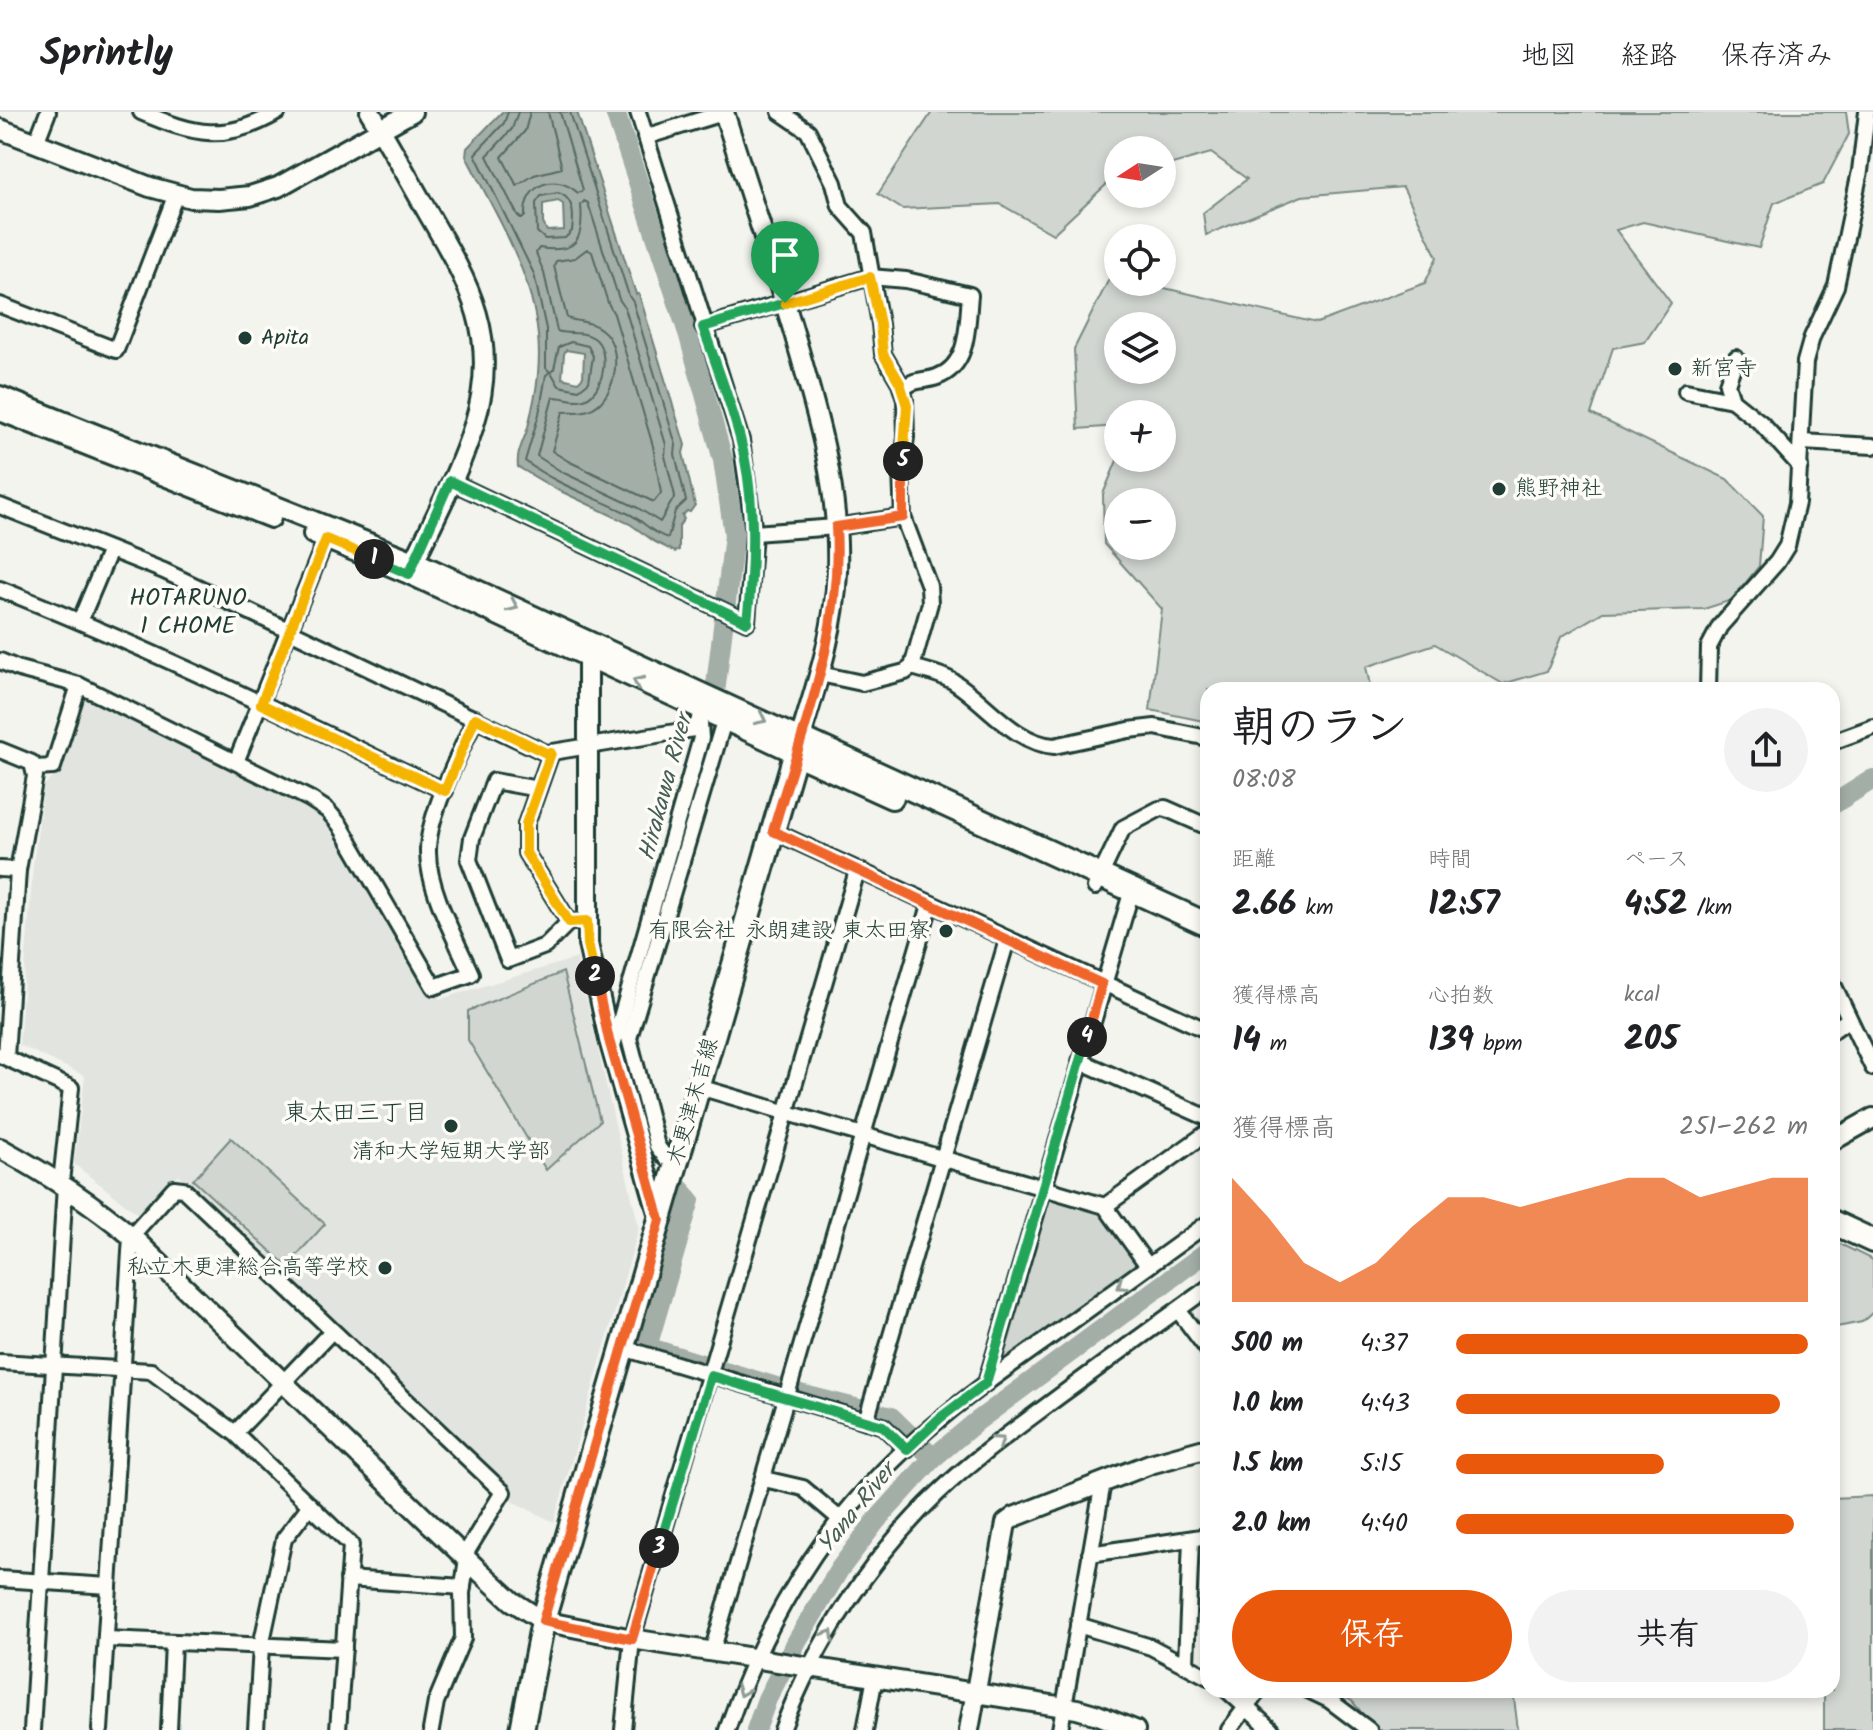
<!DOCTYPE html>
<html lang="ja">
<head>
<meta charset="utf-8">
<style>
  :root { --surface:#fff; --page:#f2f2f2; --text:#202124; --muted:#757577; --line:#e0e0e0; --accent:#ea580c }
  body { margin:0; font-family:Kalam,"Klee One",sans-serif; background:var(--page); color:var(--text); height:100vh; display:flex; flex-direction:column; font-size:30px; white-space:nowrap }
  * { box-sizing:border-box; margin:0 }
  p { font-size:26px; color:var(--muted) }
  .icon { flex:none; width:44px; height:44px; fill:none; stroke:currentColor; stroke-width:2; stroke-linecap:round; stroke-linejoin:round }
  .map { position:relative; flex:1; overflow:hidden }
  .drawer { position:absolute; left:1200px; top:570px; width:640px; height:1016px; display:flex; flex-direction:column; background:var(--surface); border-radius:24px; box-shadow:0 4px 12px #0003 }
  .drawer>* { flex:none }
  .needle { width:52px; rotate:258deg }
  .controls { position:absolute; left:1104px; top:24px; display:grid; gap:16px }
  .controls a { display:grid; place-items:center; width:72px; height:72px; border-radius:50%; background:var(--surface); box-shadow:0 4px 12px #0003; font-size:40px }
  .pin { position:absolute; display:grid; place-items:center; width:68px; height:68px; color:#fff; margin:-82px -34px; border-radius:50% 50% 50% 0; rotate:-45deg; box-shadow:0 0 8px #0007 }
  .pin .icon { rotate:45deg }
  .km { position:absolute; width:40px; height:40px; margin:-20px; border-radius:50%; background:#222; color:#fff; font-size:22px; line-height:40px; text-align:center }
  .round { display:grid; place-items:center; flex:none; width:84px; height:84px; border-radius:42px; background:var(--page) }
  .overview { display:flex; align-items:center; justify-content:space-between; height:136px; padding:0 32px }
  h1 { font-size:44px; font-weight:700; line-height:60px }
  .stats { display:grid; grid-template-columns:repeat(3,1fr); gap:12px; height:136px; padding:8px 32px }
  .stats div { display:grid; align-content:center }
  .stats b { font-size:34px; font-weight:700 }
  .stats small { font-size:22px; font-weight:400 }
  .stats p { font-size:22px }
  .chart { height:224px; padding:16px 32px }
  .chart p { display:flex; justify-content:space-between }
  .chart svg { width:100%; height:144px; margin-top:8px; fill:var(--accent); opacity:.7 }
  .cta { display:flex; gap:16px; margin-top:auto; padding:16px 32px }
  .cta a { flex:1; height:92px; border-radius:48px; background:var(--accent); color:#fff; font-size:32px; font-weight:700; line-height:92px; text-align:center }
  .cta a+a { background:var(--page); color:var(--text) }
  ul { padding:0 32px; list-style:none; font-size:26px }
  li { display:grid; grid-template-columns:128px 96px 1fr; align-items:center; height:60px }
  li i { height:20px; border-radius:10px; background:var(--accent) }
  header { display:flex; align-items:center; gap:48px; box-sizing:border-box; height:112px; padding:0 40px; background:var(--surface); border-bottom:2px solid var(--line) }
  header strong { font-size:38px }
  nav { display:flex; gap:44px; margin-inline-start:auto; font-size:28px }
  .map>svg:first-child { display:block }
</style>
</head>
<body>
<header>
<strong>Sprintly</strong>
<nav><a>地図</a><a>経路</a><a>保存済み</a></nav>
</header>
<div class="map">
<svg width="1873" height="1618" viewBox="0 0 1873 1618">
  <rect width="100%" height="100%" fill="#f4f4ef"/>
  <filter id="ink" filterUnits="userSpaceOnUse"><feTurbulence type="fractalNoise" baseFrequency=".0125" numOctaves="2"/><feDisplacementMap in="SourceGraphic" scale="16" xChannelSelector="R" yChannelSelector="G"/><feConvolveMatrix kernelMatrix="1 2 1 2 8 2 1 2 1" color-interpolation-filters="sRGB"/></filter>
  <g filter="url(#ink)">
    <path fill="#e2e5df" d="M85 587 319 701 440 887 577 846 639 1116 554 1410 509 1388 504 1372 179 1063 139 1103 74 1052 85 964 19 933 33 753 44 673 62 658Z"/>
    <g fill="#d1d6d1" stroke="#788a82" stroke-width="2" fill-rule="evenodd">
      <path d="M932 0H1846L1849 22 1823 72 1774 91 1759 136 1643 110 1616 118 1671 191 1645 230 1613 236 1591 302 1727 367 1763 404 1759 454 1732 488 1704 497 1603 500 1561 525 1547 559 1503 572 1435 532 1366 555 1371 578H1208V610L1150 598 1162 497 1104 432 1103 382 1118 346H1162V302H1118V314L1078 317 1074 237 1111 163 1118 165V170H1138L1317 211 1425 171 1437 145 1403 75 1302 84 1206 123 1203 101 1247 67 1211 41 1162 55V38H1118V68L1108 71 1053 122 1000 92 902 97 878 82ZM1118 214H1162V258H1118ZM1118 390H1162V434H1118Z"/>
      <path d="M563 860 600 1009 546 1058 468 928V899Z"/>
      <path d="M231 1026 325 1112 287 1154 193 1068Z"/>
      <path d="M1051 1086 1101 1100 1141 1150 1139 1155 1006 1250 1003 1248 1049 1087Z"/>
      <path d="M1832 1128 1873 1148V1200L1862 1210 1832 1216Z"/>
      <path d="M1873 1384V1618H1824V1578H1832V1386Z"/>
      <path d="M1330 1578H1513L1518 1618H1376L1352 1589Z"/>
    </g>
    <path fill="#a3aea7" stroke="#6e8179" stroke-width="2" fill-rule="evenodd" d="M502 0H577L636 182H639L685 333 683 341 695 393 690 400 687 399 682 404 684 407 679 414V438L675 440 655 430 630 412 554 376 518 355C516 340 524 329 528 315 532 297 537 279 538 261 546 180 501 113 466 44L467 36ZM558 89 563 92 564 118 547 119 543 111V92ZM566 238 584 241 583 265 578 270 562 266 564 242Z"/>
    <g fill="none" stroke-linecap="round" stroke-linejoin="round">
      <g stroke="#546a62" stroke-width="2">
        <path d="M508 0 504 11 475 42 534 162 546 217V256L550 260 546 263 539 302 525 349C556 373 596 385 631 403 644 410 653 422 668 426L675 399 686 389 675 342 676 333 633 190 629 184 570 0"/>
        <path d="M518 0 512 17 487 44 518 104 522 107 525 104C524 72 555 60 578 81L583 78 560 0"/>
        <path d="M530 0 525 19 502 45 517 74 534 63 562 56 548 0"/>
        <path d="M558 81C574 85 574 105 572 119L565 126 545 127 537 120 536 91 541 84Z"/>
        <path d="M584 89 588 91 619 187 625 196 666 333 665 344 675 384 660 410 638 396 562 360 537 344 553 285C562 284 574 291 584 287 604 281 611 238 594 226 582 218 568 223 557 219L544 161 536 141 539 136C577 142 584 128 581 93Z"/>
        <path d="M587 137 592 140 608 191 614 202 653 334 661 381 654 390 568 349 552 339 563 300C573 299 583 302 593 296 617 283 624 235 602 218 592 209 578 210 567 206L554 154 556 149 575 146Z"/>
        <path d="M571 230 588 234 593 244 589 270 579 278 559 274 551 260 554 257 559 235Z"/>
      </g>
      <g stroke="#a3aea7" stroke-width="20">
        <path d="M615 0 689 224 723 348 734 423 710 623 651 829"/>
        <path d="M1832 693 1873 667"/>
        <path d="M680 1077 690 1088 647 1235 796 1281 891 1305 933 1346"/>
        <path d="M756 1618 767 1587 797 1529 839 1458 876 1409 933 1346 976 1310 1208 1139"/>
      </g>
      <defs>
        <g id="street">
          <path d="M141 0C195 23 225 31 278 0"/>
          <path d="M780 0 808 19 834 71 840 94 864 121 880 212 883 242 900 271 905 287 906 325 901 360 903 405 929 474 930 491 912 555 905 560 862 571 820 562"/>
          <path d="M645 25 726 0"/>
          <path d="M36 31 48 0"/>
          <path d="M0 193 116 238 176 82"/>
          <path d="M703 215 870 165 906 168 970 183C967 212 970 253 937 265 923 270 913 266 902 278"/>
          <path d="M1736 246 1727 272 1732 288 1761 311 1800 354"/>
          <path d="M1686 279 1732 288"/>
          <path d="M1802 330 1873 334"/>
          <path d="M450 369 747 510 754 421 741 328 638 0"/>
          <path d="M0 394 164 459 546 641 694 617 704 600"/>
          <path d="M754 421 836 415 903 405"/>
          <path d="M0 477C152 537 298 609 445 679"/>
          <path d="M80 509 110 438"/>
          <path d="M0 549 19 557 79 573 310 687 327 698 340 713 434 875 471 862C456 827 428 778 428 740 427 704 461 640 475 606"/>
          <path d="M912 555C925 559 942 562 954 570 986 590 1014 631 1054 634L1129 618 1155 615 1208 626"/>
          <path d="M1708 578 1709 535 1720 514 1777 450 1787 434 1797 391 1805 250 1812 225 1836 174 1860 59 1867 0"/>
          <path d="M1832 630 1873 615"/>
          <path d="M0 638 32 651 35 664 18 758 6 945"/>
          <path d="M551 641 526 712V741L569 810H579"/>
          <path d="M236 650 326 427"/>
          <path d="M35 656 53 655 79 573"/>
          <path d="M538 677 494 669 472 726 469 748 508 848 545 834 569 810"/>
          <path d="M773 719 1208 919"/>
          <path d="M0 757 18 758"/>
          <path d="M1095 775 1123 716 1159 697 1165 696 1208 715"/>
          <path d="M1832 870 1873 956"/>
          <path d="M1832 919 1849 907"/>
          <path d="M612 937 701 626 700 611"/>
          <path d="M0 943 71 976 61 1070"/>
          <path d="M1080 949 1208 1006"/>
          <path d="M699 975 1105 1094 1148 1154"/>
          <path d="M677 1049 666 1046 657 1034 629 926 724 609"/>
          <path d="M1105 1094 1208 1020"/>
          <path d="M1178 1198 1208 1238"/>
          <path d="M623 1236 883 1314 907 1337"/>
          <path d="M0 1250 151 1259 235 1321 351 1433 338 1618"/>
          <path d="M986 1271 1132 778"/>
          <path d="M866 1309 1007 828"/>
          <path d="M235 1321 332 1219"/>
          <path d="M764 1367 803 1376 841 1408"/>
          <path d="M1090 1442 1208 1424"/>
          <path d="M0 1467 109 1474"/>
          <path d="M348 1467 463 1475"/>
          <path d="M1078 1513 1151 1535 1208 1565"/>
          <path d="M106 1527 344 1537"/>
          <path d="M712 1540 930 793"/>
          <path d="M1186 1551 1191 1427"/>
          <path d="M1227 1578 1271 1618"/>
          <path d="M1308 1578 1329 1588 1369 1618"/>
          <path d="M32 1618 65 1073"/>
          <path d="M100 1618 131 1124 174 1076 183 1077 503 1380 464 1444"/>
          <path d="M169 1618 173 1531"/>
          <path d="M256 1618 261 1534 284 1427 310 1393"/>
          <path d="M431 1618 436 1590 463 1526 462 1481 467 1447"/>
          <path d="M623 1618 632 1527 857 759"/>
          <path d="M727 1618C756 1533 804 1445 865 1378 918 1319 982 1273 1046 1228 1100 1189 1154 1150 1208 1111"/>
          <path d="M782 1618C815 1531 870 1446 938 1381 976 1345 1018 1315 1061 1283 1110 1247 1159 1211 1208 1176"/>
          <path d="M865 1618 875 1565"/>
          <path d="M1060 1618 1103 1370"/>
          <path d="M1229 1618 1259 1578"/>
        </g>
        <g id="secondary">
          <path d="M370 0C390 33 409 67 428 101 470 173 501 227 474 313 460 359 431 413 410 458"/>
          <path d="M0 17 150 75 191 86 219 87 250 84 278 75 412 0"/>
          <path d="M0 284 414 449 800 626C817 571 835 518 837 460 840 377 817 300 794 221 772 147 747 74 724 0"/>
          <path d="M0 299 271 406"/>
          <path d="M313 422 409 462 795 641"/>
          <path d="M588 546V832L609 928 660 1108"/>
          <path d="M1832 1029 1873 1006"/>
          <path d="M0 1036C47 1062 90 1089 131 1124L475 1455 512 1489 543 1509 632 1527 1077 1597 1098 1603 1135 1618"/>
          <path d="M969 1618 1006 1411 1014 1405 1150 1352 1208 1336"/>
        </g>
        <g id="primary">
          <path d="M795 641 892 685"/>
          <path d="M1832 1110 1873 1129"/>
          <path d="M522 1618 543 1509 800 626 1208 813"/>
        </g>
      </defs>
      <use href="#street" stroke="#1f3d34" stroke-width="20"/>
      <use href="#secondary" stroke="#1f3d34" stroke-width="24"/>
      <use href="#primary" stroke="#1f3d34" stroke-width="28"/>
      <use href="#street" stroke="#fdfcf7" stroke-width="14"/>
      <use href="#secondary" stroke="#fdfcf7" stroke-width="18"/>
      <use href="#primary" stroke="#fdfcf7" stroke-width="22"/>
    </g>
    <defs><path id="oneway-chevron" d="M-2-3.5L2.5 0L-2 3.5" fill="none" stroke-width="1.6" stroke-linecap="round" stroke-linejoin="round" transform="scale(2)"/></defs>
    <g stroke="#8e9c96">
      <use href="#oneway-chevron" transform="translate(513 494) rotate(24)"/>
      <use href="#oneway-chevron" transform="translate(638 570) rotate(-155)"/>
      <use href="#oneway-chevron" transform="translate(761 607) rotate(26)"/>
      <use href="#oneway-chevron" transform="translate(1122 1173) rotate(144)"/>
      <use href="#oneway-chevron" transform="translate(999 1329) rotate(-36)"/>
      <use href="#oneway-chevron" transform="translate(829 1523) rotate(-59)"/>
      <use href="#oneway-chevron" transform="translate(742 1579) rotate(112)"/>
    </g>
  </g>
  <g fill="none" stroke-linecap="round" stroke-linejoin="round" filter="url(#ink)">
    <defs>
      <path id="split-1" d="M374 447 409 462 450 369 747 510C754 449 756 386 740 326 730 288 716 252 703 215L785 191"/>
      <path id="split-2" d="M374 447 326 427 261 592 445 679 475 606 546 641H551L526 712V741L569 810 587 809 588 832 595 864"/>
      <path id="split-3" d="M595 864 609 928 660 1108 543 1509 632 1527 659 1436"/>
      <path id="split-4" d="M659 1436 711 1264 883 1314 907 1337 940 1306 986 1271 1087 925"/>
      <path id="split-5" d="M903 349V405L836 415C843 521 802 619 773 719L1102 872 1087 925"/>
      <path id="split-6" d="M785 191 870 165 880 212 883 242 900 271 907 294 903 349"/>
    </defs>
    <use href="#split-1" stroke="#fff" stroke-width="16"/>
    <use href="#split-2" stroke="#fff" stroke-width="16"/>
    <use href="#split-3" stroke="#fff" stroke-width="16"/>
    <use href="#split-4" stroke="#fff" stroke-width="16"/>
    <use href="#split-5" stroke="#fff" stroke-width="16"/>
    <use href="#split-6" stroke="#fff" stroke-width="16"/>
    <use href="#split-1" stroke="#22a559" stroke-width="10"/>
    <use href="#split-2" stroke="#f5b400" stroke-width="10"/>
    <use href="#split-3" stroke="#f0652b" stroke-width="10"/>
    <use href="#split-4" stroke="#22a559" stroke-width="10"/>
    <use href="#split-5" stroke="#f0652b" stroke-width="10"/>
    <use href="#split-6" stroke="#f5b400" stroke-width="10"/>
  </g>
  <g fill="#1f3d34" stroke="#fdfcf7" stroke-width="3">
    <circle cx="245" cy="226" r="8"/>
    <circle cx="1675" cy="257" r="8"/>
    <circle cx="1499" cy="377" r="8"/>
    <circle cx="946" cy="819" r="8"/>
    <circle cx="451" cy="1014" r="8"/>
    <circle cx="385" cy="1156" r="8"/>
  </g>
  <g text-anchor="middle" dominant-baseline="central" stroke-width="7" stroke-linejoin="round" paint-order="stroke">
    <g font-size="22" fill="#1f3d34" stroke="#fdfcf7" text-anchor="start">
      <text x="261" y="226">Apita</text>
      <text x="1691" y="257">新宮寺</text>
      <text x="1515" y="377">熊野神社</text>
      <text x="930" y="819" text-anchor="end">有限会社 永朗建設 東太田寮</text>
      <text x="451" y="1040" text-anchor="middle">清和大学短期大学部</text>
      <text x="369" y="1156" text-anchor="end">私立木更津総合高等学校</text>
    </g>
    <g font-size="22" fill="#1f3d34" stroke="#fdfcf7">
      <text transform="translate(694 990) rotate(-74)">木更津末吉線</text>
    </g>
    <g font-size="24" fill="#1f3d34" stroke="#fdfcf7">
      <text x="188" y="486">HOTARUNO<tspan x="188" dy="28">1 CHOME</tspan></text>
      <text x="356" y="1001">東太田三丁目</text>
    </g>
    <g font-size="24" font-style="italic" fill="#475f56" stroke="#fdfcf7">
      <text transform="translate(666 676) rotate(-75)">Hirakawa River</text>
      <text transform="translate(857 1397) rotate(-51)">Yana River</text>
    </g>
  </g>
</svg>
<div class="controls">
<a><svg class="needle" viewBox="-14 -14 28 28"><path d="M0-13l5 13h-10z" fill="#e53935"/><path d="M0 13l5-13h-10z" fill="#757577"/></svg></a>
<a><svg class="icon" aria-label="locate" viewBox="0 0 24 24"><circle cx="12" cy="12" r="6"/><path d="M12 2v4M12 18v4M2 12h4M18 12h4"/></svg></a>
<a><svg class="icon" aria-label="layers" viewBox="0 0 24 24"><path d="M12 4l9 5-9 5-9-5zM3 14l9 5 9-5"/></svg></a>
<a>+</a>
<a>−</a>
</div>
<div class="pin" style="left:785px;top:191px;background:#1e9e55"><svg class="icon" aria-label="arrive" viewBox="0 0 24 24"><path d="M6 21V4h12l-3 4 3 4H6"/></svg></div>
<b class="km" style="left:374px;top:447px">1</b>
<b class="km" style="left:595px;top:864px">2</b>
<b class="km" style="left:659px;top:1436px">3</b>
<b class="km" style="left:1087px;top:925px">4</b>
<b class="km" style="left:903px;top:349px">5</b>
<section class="drawer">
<div class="overview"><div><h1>朝のラン</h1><p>08:08</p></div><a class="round"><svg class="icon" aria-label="share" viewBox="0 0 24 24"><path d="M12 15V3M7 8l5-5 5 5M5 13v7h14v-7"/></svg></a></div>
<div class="stats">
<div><p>距離</p><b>2.66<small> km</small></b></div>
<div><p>時間</p><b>12:57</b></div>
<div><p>ペース</p><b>4:52<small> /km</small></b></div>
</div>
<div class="stats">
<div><p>獲得標高</p><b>14<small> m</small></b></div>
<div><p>心拍数</p><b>139<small> bpm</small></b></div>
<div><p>kcal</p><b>205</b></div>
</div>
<div class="chart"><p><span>獲得標高</span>251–262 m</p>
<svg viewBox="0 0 160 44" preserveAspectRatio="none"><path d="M0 44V6L10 18L20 32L30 38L40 32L50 21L60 12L70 12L80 15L90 12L100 9L110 6L120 6L130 12L140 9L150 6L160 6V44z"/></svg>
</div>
<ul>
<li><b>500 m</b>4:37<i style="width:100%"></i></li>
<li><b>1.0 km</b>4:43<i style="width:92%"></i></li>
<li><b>1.5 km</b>5:15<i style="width:59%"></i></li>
<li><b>2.0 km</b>4:40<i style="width:96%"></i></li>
</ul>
<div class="cta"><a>保存</a><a>共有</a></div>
</section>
</div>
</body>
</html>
